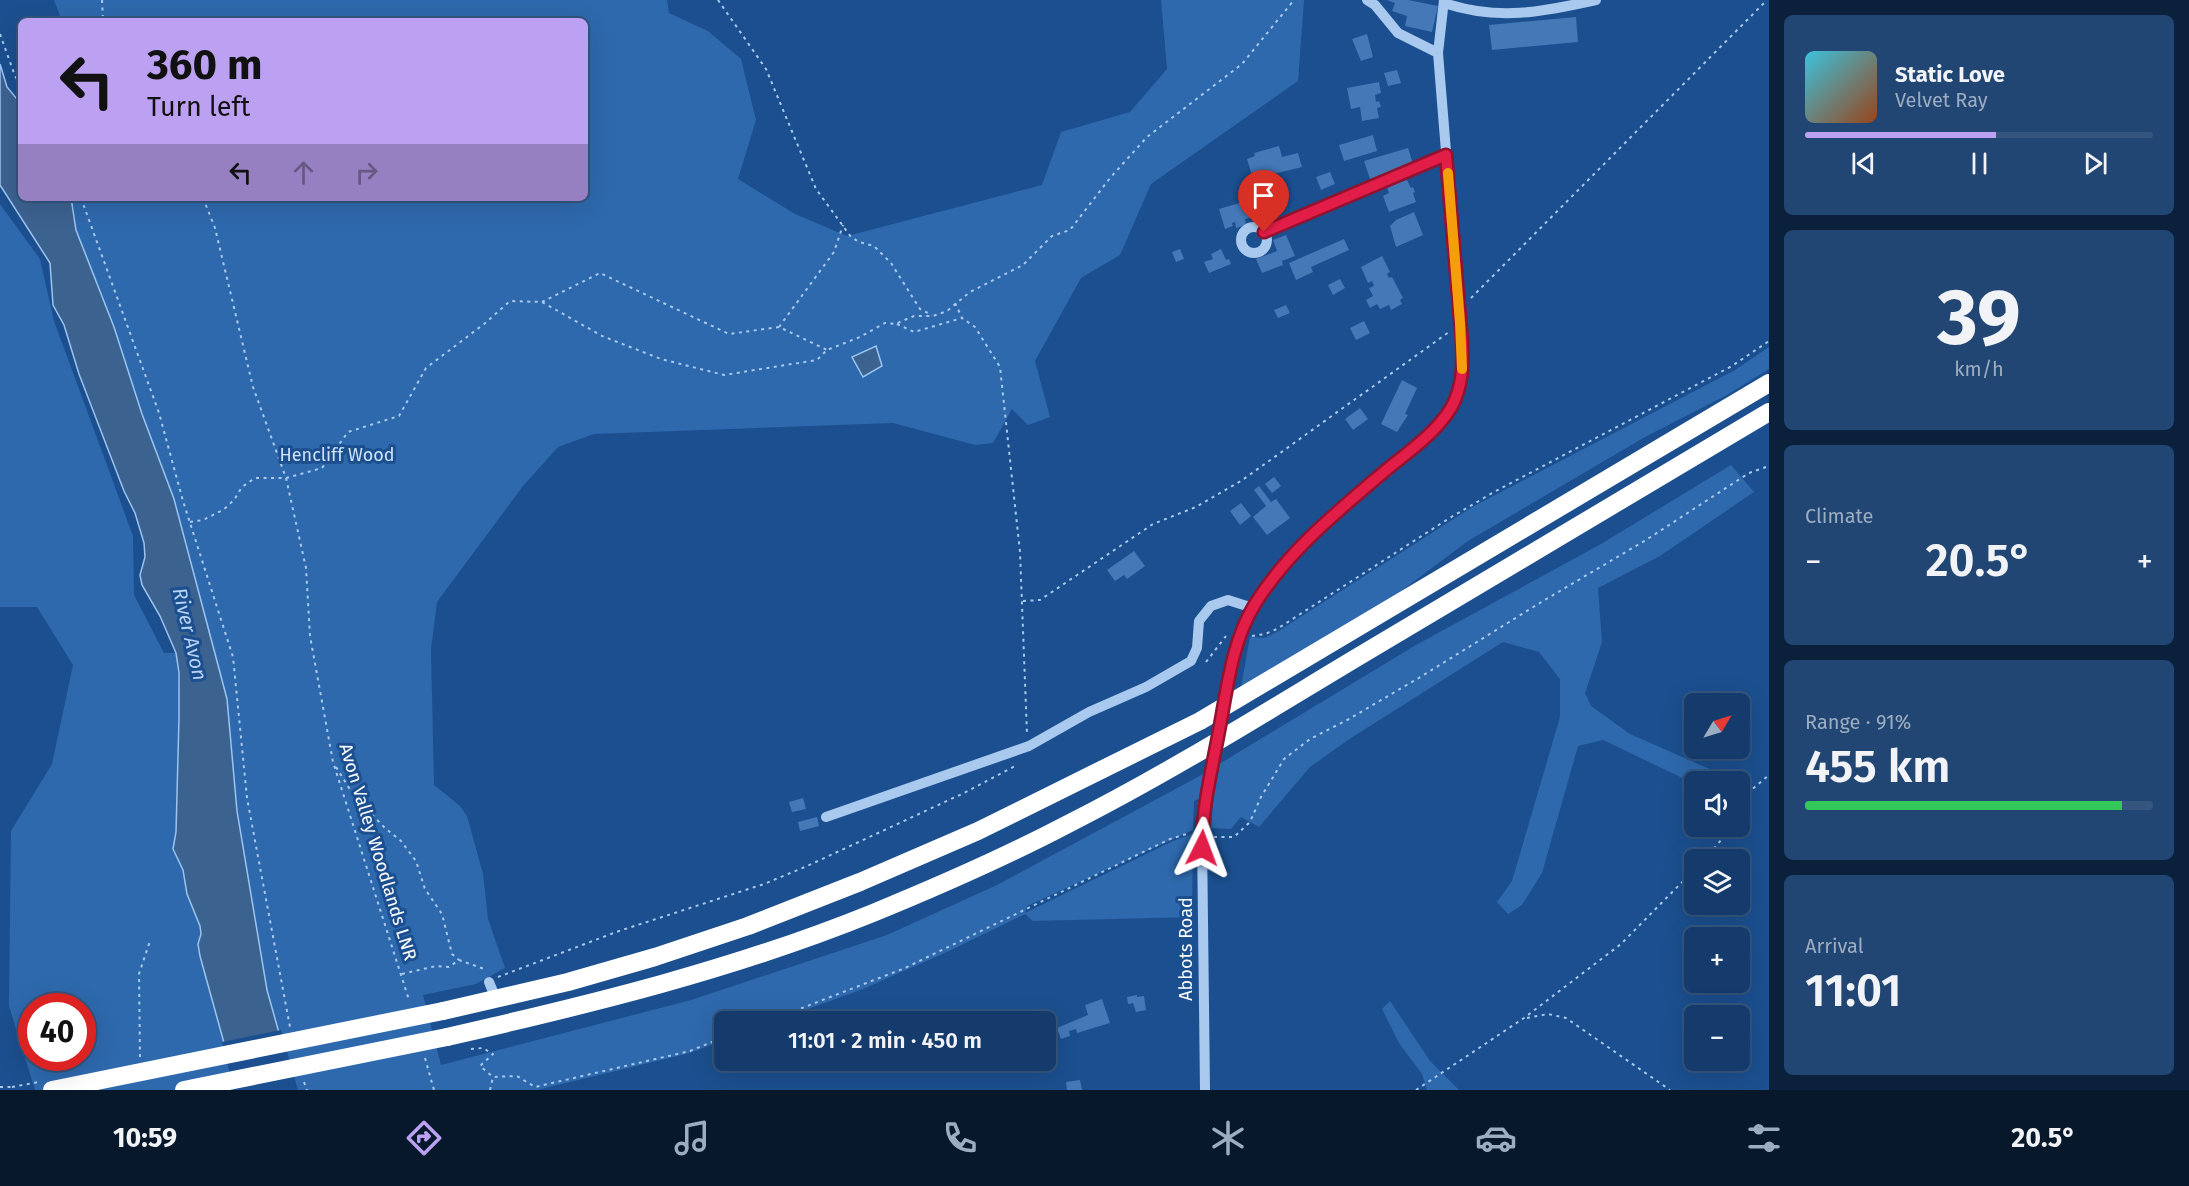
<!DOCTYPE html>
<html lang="en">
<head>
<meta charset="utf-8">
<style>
  :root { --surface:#143b6b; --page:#214673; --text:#f1f3f6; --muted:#9dadc1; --line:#33557e; --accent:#bca0f2 }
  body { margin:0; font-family:"Fira Sans",sans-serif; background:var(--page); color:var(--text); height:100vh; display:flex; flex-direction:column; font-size:22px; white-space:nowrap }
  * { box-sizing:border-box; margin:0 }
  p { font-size:20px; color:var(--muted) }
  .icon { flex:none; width:33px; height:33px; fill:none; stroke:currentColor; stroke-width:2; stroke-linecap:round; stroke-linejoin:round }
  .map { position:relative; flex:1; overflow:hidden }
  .drawer { display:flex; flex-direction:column; gap:15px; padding:15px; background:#0b203b; width:420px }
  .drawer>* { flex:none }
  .top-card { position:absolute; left:18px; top:18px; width:570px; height:183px; border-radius:9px; box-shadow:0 6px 24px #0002,0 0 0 2px var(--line); background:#bca0f2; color:#111; overflow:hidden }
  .needle { width:39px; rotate:52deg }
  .tools { position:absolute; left:1684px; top:693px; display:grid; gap:12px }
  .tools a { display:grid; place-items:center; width:66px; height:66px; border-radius:9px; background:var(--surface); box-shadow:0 6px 24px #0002,0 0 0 2px var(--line); font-size:30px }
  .speed { position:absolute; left:18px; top:993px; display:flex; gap:12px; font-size:30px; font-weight:700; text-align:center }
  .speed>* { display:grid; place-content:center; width:78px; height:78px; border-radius:50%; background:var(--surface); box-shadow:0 6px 24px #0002,0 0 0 2px var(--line); line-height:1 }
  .speed .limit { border:9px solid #d22; background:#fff; color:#111 }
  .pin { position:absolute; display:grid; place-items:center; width:51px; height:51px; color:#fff; margin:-62px -26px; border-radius:50% 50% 50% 0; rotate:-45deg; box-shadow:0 0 6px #0007 }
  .pin .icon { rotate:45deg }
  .me { position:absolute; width:66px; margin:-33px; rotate:3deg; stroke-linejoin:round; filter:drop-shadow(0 0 4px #0008) }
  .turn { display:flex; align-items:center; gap:21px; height:126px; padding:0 30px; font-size:27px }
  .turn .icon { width:78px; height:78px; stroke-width:2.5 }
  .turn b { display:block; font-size:42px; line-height:51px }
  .lanes { display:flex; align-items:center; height:57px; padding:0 30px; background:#0003; justify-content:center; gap:30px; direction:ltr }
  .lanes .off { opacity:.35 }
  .big { font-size:45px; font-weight:600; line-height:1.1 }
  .drawer .card { flex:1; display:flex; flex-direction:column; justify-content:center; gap:9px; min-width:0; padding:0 21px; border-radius:9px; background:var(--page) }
  .drawer .dial { align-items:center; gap:0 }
  .dial b { font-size:78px; line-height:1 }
  .song { display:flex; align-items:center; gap:18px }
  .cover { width:72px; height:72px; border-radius:9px; background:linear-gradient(135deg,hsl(190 70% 55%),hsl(20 70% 35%)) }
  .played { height:6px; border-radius:3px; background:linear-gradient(90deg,var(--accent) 55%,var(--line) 55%) }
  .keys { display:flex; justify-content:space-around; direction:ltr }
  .heat { display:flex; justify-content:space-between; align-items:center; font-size:33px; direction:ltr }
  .charge { height:9px; border-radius:4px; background:linear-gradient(90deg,#34c759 91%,var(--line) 0) }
  .trip { position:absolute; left:714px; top:1011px; width:342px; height:60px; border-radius:9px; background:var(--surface); box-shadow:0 6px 24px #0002,0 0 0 2px var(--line); font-weight:600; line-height:60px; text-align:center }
  .menu { display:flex; height:96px; justify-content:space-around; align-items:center; background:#08182b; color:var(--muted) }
  .menu .icon { width:42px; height:42px }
  .menu .current { color:var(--accent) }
  .menu b { font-size:27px; color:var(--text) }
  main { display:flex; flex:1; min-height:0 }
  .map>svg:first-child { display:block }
  .green { fill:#2e69ad; fill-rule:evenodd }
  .water { fill:#3c6290; stroke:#9cc4f0; stroke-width:1.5 }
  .pier { fill:#1b4f8f }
  .building { fill:#4478b7 }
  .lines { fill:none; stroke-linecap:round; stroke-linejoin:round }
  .path { stroke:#a9c9ee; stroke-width:2; stroke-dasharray:3 4.5; stroke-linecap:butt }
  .minor { stroke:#a9c9ee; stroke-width:10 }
  .highway { stroke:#fff; stroke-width:18 }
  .path-bridge { stroke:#a9c9ee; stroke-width:2; stroke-dasharray:3 4.5; stroke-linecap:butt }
  .minor-bridge { stroke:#a9c9ee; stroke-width:10 }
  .highway-bridge { stroke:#fff; stroke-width:18 }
  .route-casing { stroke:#92132f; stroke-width:15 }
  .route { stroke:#e11d48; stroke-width:10 }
  .slow { stroke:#f59e0b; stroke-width:10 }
  .labels { text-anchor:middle; stroke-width:6; stroke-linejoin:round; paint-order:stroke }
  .park-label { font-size:18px; fill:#cfe3fa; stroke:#1b4f8f }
  .street-label { font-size:18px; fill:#fff; stroke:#1b4f8f }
  .water-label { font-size:20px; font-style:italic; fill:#b5d3f5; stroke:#1b4f8f }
</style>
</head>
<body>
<main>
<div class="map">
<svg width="1769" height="1090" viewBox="0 0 1769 1090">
  <rect width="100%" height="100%" fill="#1b4f8f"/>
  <path class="green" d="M 54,0 L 667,0 L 669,13 L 708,31 L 741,59 L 756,120 L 738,179 L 795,214 L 847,236 L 1042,185 L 1061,132 L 1130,112 L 1167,69 L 1161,0 L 1304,0 L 1298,81 L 1151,184 L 1120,255 L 1081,278 L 1035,361 L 1050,417 L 1028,425 L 1012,409 L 993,443 L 975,445 L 893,423 L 594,434 L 558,447 L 523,486 L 437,602 L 431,649 L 434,785 L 460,806 L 467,816 L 483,874 L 488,919 L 505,968 L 476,984 L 423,995 L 441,1065 L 691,1000 L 887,935 L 997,885 L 1196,778 L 1416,645 L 1601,544 L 1731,465 L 1754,492 L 1660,556 L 1598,588 L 1602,642 L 1585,693 L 1591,706 L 1630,734 L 1737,781 L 1695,782 L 1695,784 L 1603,740 L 1578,746 L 1542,873 L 1522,905 L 1508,914 L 1497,902 L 1512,881 L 1560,717 L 1560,679 L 1539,652 L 1503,642 L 1351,738 L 1310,767 L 1259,827 L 1241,817 L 1231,829 L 1211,828 L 1214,792 L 1194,801 L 1193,830 L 1027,906 L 1025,913 L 1173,841 L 1193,834 L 1192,917 L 1033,921 L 1025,914 L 949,951 L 863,989 L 775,1021 L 724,1022 L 724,1040 L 690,1053 L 537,1090 L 295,1090 L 267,990 L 237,811 L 227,699 L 174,499 L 142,414 L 114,327 L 76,230 L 71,198 L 585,198 L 585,21 L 62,21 Z
    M 0,204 L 40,259 L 54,321 L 133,536 L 134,595 L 164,653 L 176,653 C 183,711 178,774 176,832 L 173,849 L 183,870 L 187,894 L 200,926 L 201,934 L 198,944 L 200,956 L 237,1090 L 35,1090 L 9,1006 L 11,831 L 52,764 L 73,665 L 37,607 L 0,607 ZM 32,1006 L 82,1006 L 82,1058 L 32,1058 Z
    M 1769,347 L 1769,369 L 1725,396 L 1645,437 L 1468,541 L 1385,603 L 1241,687 L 1250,637 L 1264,638 L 1277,632 L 1474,506 L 1735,370 Z
    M 1390,1001 L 1430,1061 L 1459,1090 L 1427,1090 L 1422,1074 L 1399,1043 L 1382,1009 Z"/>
  <path class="water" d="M 0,64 L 7,87 L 21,104 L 21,198 L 71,198 L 76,230 L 114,327 L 142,414 L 174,499 L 227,699 L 237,811 L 267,990 L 295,1090 L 237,1090 L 200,956 L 198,944 L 201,934 L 200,926 L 187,894 L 183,870 L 173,849 L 176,832 L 179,718 L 179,673 L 176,653 L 160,616 L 142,585 L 140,575 L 145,557 L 144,543 L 135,513 L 124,491 L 79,374 L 64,325 L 53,305 L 50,263 L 0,185 Z
    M 876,346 L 882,366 L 863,377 L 852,357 Z"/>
  <path class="pier" d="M 281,1030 L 298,1090 L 234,1090 L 222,1042 Z"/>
  <path class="building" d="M 1387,0 L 1408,0 L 1438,6 L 1432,32 L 1405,26 L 1407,16 L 1392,11 L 1395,3 Z
    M 1576,17 L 1578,42 L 1492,50 L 1489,25 Z
    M 1367,34 L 1373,57 L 1361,61 L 1352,39 Z
    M 1397,70 L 1401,83 L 1388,86 L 1384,73 Z
    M 1379,82 L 1381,93 L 1375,95 L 1376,102 L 1379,101 L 1381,107 L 1377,108 L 1379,118 L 1362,121 L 1360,107 L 1351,109 L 1347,88 Z
    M 1373,135 L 1377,151 L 1344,161 L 1339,145 Z
    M 1279,146 L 1282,157 L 1298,153 L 1302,167 L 1253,179 L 1247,159 L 1255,156 L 1254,153 Z
    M 1408,148 L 1413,164 L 1391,171 L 1392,176 L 1371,182 L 1364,161 Z
    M 1330,172 L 1335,184 L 1321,190 L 1316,177 Z
    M 1407,180 L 1411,188 L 1413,187 L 1415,192 L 1413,193 L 1416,202 L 1389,212 L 1383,196 L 1389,193 L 1387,187 Z
    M 1264,196 L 1271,219 L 1258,223 L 1256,216 L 1245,219 L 1246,225 L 1236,228 L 1235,222 L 1232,223 L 1233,226 L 1225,229 L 1219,209 Z
    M 1414,212 L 1423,235 L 1396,247 L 1390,226 L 1396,220 Z
    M 1286,235 L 1295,256 L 1282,261 L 1283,265 L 1262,273 L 1256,259 L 1277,251 L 1273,240 Z
    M 1344,239 L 1349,250 L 1311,267 L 1313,272 L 1296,280 L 1289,263 Z
    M 1180,249 L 1184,259 L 1176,262 L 1172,252 Z
    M 1221,249 L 1226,260 L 1229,259 L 1231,264 L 1209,273 L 1204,262 L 1213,259 L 1211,254 Z
    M 1382,256 L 1390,272 L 1387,274 L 1389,278 L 1392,277 L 1403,298 L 1400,300 L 1402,304 L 1391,310 L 1389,305 L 1380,309 L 1377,304 L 1370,308 L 1366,300 L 1373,296 L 1369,288 L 1374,286 L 1372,281 L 1368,283 L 1361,267 Z
    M 1340,279 L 1345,288 L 1333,295 L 1328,285 Z
    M 1286,305 L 1290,313 L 1278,318 L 1274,310 Z
    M 1364,321 L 1370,333 L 1356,340 L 1350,328 Z
    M 1402,380 L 1417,388 L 1405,414 L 1408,415 L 1397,432 L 1381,424 Z
    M 1360,408 L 1368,419 L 1353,430 L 1345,419 Z
    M 1274,477 L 1281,486 L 1272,493 L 1265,484 Z
    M 1259,486 L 1271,502 L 1276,499 L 1290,518 L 1267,535 L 1253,517 L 1266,506 L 1254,490 Z
    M 1241,503 L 1251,516 L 1240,525 L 1230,511 Z
    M 1134,551 L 1145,566 L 1127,579 L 1124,575 L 1115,581 L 1107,570 Z
    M 803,798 L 806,809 L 792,812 L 789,802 Z
    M 817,817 L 819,826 L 800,831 L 798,822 Z
    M 1137,995 L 1137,997 L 1144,996 L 1146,1010 L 1136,1012 L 1133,1003 L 1128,1004 L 1127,997 Z
    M 1102,999 L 1110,1023 L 1077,1033 L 1076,1029 L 1069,1031 L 1070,1036 L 1061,1039 L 1057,1028 L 1088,1015 L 1085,1005 Z
    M 1080,1080 L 1082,1090 L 1067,1090 L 1066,1082 Z"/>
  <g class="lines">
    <path class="path" d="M 102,0 L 103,21
      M 718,0 L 766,69 L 816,189 L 851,237 L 859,242 L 874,246 L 891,263 L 920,309 L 932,315
      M 0,34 L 15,76 L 21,85
      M 81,198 L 159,413 L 183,501 L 233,657 L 247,798 L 290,1027
      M 203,198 L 215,228 L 253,387 L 286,478 L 306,568 L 310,636 L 333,762 L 409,1000
      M 1471,298 L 1767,0
      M 542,302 L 600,273 L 729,334 L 779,327 L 827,350
      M 955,303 L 962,318 L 975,327 L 1000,367 L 1020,552 L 1027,734
      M 897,324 L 914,332 L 962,318
      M 779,327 L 834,252 L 843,225
      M 190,522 L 203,520 L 223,510 L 234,500 L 242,487 L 255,478 L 286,478 L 322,468 L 348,432 L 399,416 L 426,368 L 484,324 L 510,301 L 542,302 L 602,336 L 661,359 L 724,375 L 817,360 L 827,350 L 860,337 L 885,323 L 895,324 L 914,316 L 933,316 L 947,311 L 970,292 L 1023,265 L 1052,236 L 1070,230 L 1110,178 L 1147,137 L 1242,64 L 1294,0
      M 1023,601 L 1040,600 L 1153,524 L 1196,507 L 1241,481 L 1449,332
      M 1252,636 L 1265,634 L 1277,629 L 1448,519 L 1494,492 L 1732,366 L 1769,341
      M 1206,662 L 1226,636
      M 336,767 L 354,796 L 385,828 L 401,841 L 416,861 L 425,889 L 442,914 L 452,954 L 459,960
      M 1740,815 L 1749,792 L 1769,775
      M 1214,837 L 1234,837 L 1250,822 L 1261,797 L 1284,759 L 1310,739 L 1349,719 L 1422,676 L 1543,601 L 1646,540 L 1749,473 L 1769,466
      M 1704,860 L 1733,826
      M 402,974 L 436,966 L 449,967 L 459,960 L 487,970
      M 498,977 L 619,931 L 764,884 L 805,867 L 964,793 L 1017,765
      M 1527,1018 L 1548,1014 L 1566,1018 L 1670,1090
      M 766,1022 L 905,968 L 1170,839 L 1190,833
      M 471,1049 L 483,1048 L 493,1054 L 480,1066 L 493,1077
      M 140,1057 L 139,974 L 150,941
      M 425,1058 L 434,1090
      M 304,1082 L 307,1090
      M 0,1087 L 12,1087
      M 490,1090 L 493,1077 L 517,1076 L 535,1087 L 690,1051 L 724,1037
      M 1416,1090 L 1524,1018 L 1621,944 L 1695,869"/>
    <path class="minor" d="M 1367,0 L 1375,5 L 1398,33 L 1438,53
      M 1444,3 C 1498,21 1542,12 1596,0
      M1241 240a13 13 0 1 1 26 0a13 13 0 1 1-26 0Z
      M 1264,232 L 1446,155
      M 1230,674 L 1240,634 L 1256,602 L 1287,561 L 1325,523 L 1433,431 L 1451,408 L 1460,385 L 1463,360 L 1438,53 L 1444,0
      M 826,817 L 1029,746 L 1089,712 L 1146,687 L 1191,661 L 1197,648 L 1199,621 L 1211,606 L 1228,600 L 1253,608
      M 489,982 L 496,999
      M 1205,1090 L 1202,837 L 1207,795"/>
    <path class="highway" d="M 443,1011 L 568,982 L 655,957 L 748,926 L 860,882 L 978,831 L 1200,721 L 1769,383
      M 447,1037 C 592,1004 735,969 873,913 C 939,886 1005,857 1068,824 C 1167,774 1261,715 1356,658 C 1494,576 1631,494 1769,412"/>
    <path class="path-bridge" d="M 12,1087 L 39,1082"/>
    <path class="minor-bridge" d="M 1207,795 L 1230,674"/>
    <path class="highway-bridge" d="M 52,1090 L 443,1011
      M 184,1090 L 447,1037"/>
  </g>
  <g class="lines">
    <g class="route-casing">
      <path id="route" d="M 1202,848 C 1202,808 1212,769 1219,731 C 1227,689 1232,641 1255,604 C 1288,551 1338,511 1385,471 C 1408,452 1435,434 1451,408 C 1463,387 1463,365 1462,342 L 1446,155 L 1264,232"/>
    </g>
    <use href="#route" class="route"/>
    <path class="slow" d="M 1448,173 L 1460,323 L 1462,369"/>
  </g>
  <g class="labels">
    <g class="park-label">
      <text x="337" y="461">Hencliff Wood</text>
    </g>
    <g class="street-label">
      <text transform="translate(378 852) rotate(73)" y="6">Avon Valley Woodlands LNR</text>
      <text transform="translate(1186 949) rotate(-90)" y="6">Abbots Road</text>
    </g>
    <g class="water-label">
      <text transform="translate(190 634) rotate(77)" y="7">River Avon</text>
    </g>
  </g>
</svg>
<div class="tools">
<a><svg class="needle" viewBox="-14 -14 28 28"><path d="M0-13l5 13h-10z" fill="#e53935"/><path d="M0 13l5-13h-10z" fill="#9dadc1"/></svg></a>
<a><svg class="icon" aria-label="sound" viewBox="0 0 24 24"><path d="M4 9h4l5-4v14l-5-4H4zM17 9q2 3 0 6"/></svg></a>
<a><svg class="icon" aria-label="layers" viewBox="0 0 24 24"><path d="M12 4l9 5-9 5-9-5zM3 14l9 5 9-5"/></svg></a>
<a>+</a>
<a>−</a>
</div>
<div class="speed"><div class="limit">40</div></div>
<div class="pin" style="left:1264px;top:232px;background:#d93025"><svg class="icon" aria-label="arrive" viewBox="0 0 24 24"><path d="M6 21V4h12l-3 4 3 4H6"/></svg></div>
<svg class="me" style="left:1202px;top:848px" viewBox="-20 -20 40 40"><path d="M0-17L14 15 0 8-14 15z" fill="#e11d48" stroke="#fff" stroke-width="4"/></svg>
<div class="trip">11:01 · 2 min · 450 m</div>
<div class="top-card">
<div class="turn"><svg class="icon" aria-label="left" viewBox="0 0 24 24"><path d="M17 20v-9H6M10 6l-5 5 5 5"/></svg><div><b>360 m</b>Turn left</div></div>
<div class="lanes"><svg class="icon" aria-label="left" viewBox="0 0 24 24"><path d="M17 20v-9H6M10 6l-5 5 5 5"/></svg><svg class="icon off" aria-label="ahead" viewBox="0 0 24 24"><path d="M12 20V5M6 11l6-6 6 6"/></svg><svg class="icon off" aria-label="right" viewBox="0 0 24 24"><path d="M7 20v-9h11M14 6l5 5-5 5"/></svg></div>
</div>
</div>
<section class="drawer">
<div class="card">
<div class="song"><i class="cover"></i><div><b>Static Love</b><p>Velvet Ray</p></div></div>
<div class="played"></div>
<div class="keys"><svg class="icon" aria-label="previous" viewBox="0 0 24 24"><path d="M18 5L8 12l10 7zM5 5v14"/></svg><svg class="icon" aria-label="pause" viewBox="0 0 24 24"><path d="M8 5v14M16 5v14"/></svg><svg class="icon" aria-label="next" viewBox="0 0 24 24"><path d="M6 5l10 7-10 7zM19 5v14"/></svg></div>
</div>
<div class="card dial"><b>39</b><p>km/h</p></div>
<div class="card"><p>Climate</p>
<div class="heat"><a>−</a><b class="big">20.5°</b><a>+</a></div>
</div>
<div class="card"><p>Range · 91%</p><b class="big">455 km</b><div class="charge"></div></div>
<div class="card"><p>Arrival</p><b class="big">11:01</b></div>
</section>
</main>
<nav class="menu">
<b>10:59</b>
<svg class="icon current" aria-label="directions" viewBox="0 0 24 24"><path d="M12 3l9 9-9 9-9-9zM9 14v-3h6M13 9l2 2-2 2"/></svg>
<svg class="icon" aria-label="music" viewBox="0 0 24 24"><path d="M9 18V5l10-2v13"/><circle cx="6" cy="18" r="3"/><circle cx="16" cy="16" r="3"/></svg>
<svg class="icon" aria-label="phone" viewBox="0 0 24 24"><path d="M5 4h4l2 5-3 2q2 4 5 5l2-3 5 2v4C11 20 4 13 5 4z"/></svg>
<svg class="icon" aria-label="climate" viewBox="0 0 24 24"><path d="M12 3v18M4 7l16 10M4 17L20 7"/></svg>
<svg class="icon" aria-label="car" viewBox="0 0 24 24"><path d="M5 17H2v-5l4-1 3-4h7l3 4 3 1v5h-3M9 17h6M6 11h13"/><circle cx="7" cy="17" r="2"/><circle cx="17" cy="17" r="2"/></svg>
<svg class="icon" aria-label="filters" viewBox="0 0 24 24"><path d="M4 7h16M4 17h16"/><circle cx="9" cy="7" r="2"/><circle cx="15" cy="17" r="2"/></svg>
<b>20.5°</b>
</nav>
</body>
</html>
